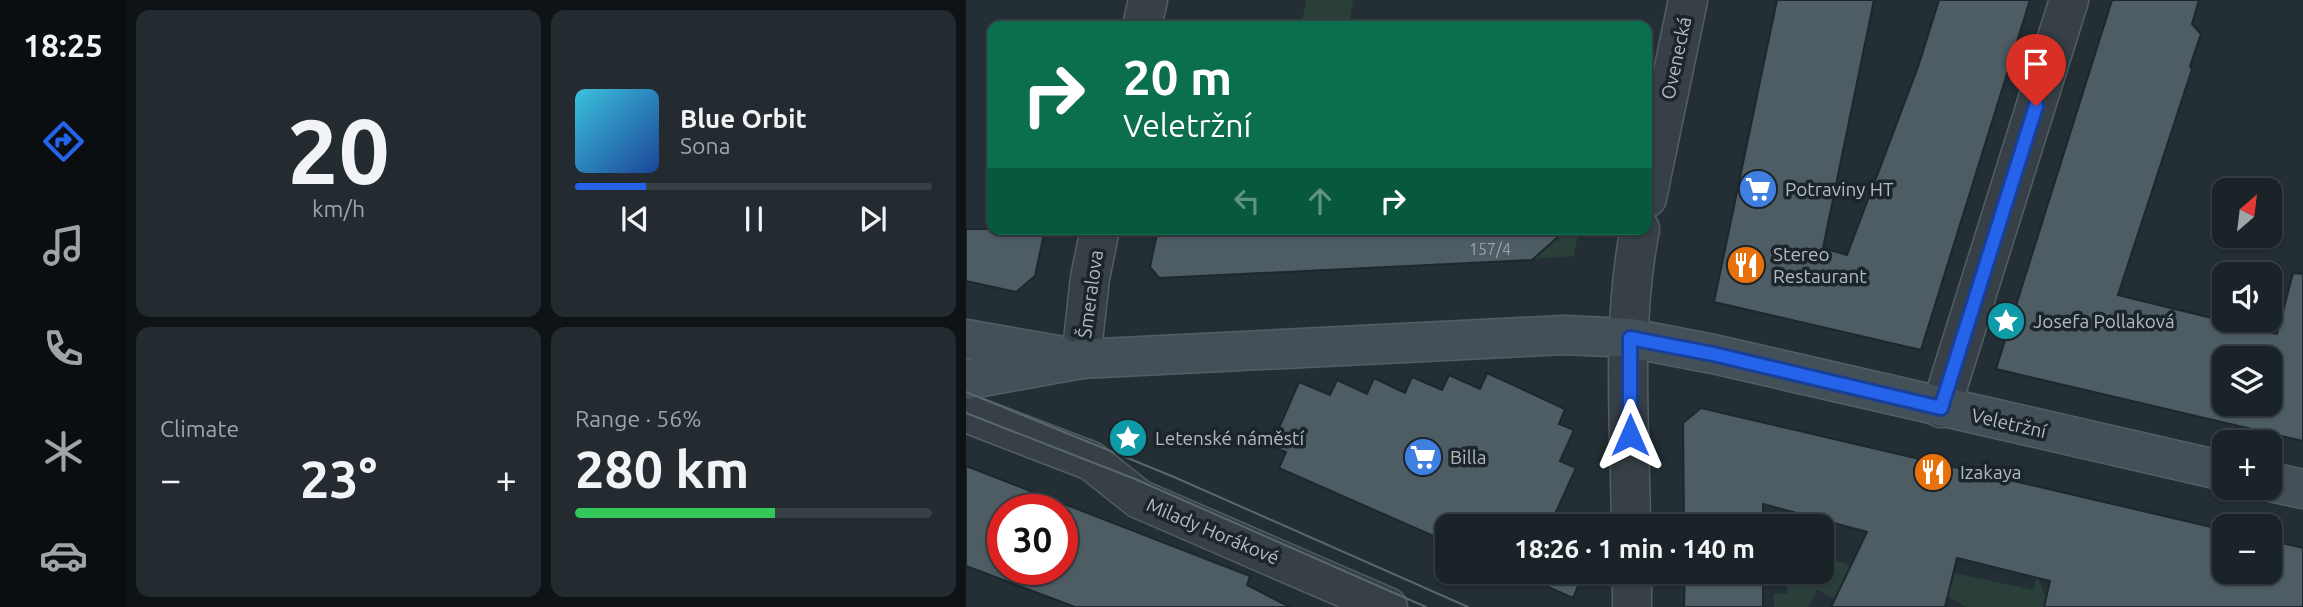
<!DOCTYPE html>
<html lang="en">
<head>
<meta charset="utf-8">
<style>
  :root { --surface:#1a2328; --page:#232b30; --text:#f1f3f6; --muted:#9fa4a8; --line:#384045; --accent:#2563eb }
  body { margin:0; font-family:Ubuntu,sans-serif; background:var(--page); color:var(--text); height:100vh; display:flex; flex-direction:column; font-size:26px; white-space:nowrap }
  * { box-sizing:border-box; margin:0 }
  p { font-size:23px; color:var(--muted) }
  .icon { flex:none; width:38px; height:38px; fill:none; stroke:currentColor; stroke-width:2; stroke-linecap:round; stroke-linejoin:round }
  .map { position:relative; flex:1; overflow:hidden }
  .side { display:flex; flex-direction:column; gap:10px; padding:10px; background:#0e1316; width:840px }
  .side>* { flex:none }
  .top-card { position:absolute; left:21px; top:21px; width:665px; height:214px; border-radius:14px; box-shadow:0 2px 5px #0004,0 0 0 2px var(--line); background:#0b6e4f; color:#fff; overflow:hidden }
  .needle { width:46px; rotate:28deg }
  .tools { position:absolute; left:1246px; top:178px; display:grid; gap:14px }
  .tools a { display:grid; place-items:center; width:70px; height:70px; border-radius:14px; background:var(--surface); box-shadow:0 2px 5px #0004,0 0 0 2px var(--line); font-size:35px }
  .speed { position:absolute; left:21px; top:494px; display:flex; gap:14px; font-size:35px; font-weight:700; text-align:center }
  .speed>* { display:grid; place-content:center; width:91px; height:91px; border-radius:50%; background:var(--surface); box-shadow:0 2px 5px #0004,0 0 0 2px var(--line); line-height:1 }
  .speed .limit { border:10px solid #d22; background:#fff; color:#111 }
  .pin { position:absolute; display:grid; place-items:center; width:60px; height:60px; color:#fff; margin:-72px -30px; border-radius:50% 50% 50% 0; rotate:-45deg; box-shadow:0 0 7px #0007 }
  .pin .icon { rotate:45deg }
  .me { position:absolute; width:77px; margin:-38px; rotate:0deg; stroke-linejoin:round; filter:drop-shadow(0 0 5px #0008) }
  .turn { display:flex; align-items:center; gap:24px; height:147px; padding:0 21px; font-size:32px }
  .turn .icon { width:91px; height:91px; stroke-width:2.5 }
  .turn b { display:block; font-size:49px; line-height:60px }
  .lanes { display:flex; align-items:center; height:66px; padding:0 21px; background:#0003; justify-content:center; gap:35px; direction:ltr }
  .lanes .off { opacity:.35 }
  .big { font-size:52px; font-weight:600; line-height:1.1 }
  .side .tile { flex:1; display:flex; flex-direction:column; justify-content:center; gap:10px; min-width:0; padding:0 24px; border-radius:14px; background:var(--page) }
  .side .dial { align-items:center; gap:0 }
  .dial b { font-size:91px; line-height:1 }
  .song { display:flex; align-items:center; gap:21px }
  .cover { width:84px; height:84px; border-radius:10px; background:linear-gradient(135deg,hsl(190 70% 55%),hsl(220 70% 35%)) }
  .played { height:7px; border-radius:4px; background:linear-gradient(90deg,var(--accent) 20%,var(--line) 20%) }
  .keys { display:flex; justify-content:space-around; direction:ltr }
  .heat { display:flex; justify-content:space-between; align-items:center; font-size:38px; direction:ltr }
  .charge { height:10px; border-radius:5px; background:linear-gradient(90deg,#34c759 56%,var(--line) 0) }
  .side .tiles { flex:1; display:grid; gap:10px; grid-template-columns:repeat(2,1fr) }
  .trip { position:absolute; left:469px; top:514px; width:399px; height:70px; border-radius:14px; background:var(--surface); box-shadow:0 2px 5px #0004,0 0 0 2px var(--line); font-weight:600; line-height:70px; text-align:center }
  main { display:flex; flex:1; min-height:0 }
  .menu { display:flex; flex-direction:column; width:126px; justify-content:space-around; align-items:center; background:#0a0e10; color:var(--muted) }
  .menu .icon { width:49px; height:49px }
  .menu .on { color:var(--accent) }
  .menu b { font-size:32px; color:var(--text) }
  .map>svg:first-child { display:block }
  .green { fill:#2b3f3a }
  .building { fill:#4e5c64; stroke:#1d272d; stroke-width:2; fill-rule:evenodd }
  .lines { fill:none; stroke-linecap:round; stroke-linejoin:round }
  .minor-casing { stroke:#535e64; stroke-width:41 }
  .secondary-casing { stroke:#535e64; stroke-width:41 }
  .minor { stroke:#364046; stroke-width:38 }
  .secondary { stroke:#445058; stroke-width:38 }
  .tram { stroke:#5a676f; stroke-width:2 }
  .route-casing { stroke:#184099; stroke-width:18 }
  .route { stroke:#2563eb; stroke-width:12 }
  .labels { text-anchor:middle; stroke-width:7; stroke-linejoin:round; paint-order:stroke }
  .number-label { font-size:16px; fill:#98a3aa }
  .street-label { font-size:19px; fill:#b0bbc2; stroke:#1b252a }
  .poi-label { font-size:19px; fill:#b0bbc2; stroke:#1b252a; text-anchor:start }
</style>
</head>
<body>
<main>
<nav class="menu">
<b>18:25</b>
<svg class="icon on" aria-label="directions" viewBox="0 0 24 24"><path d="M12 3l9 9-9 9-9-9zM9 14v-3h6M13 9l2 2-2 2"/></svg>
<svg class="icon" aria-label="music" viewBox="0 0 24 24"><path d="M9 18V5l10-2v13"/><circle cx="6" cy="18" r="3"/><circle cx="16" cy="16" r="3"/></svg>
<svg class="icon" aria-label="phone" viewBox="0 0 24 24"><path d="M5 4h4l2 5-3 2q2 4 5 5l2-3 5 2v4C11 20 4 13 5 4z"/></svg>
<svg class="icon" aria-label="climate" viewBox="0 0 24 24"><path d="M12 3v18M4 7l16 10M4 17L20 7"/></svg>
<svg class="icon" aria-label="car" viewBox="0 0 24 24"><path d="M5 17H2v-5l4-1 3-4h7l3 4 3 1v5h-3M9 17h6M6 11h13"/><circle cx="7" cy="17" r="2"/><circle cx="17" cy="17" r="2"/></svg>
</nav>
<section class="side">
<div class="tiles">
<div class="tile dial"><b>20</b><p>km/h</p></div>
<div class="tile">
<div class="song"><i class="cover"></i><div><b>Blue Orbit</b><p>Sona</p></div></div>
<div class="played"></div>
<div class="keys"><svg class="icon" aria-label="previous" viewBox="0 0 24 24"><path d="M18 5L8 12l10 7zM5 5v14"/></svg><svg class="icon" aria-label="pause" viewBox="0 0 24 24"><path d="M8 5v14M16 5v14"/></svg><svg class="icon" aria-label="next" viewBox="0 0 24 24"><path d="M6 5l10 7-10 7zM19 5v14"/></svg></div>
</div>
<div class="tile"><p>Climate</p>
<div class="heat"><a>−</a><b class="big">23°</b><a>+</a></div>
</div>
<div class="tile"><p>Range · 56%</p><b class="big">280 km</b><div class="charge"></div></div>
</div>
</section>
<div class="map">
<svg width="1337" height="607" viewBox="0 0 1337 607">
  <rect width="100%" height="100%" fill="#232f35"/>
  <path class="green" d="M 340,0 L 387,0 L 383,26 L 335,26 Z
    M 580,229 L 613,229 L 608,256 L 567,259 Z
    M 856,556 L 886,566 L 869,599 L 851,590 L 842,607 L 808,607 L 808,594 L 821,594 L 822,572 L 856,572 Z
    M 988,573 L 1067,590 L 1071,576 L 1080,597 L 1078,607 L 1001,607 L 982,597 Z"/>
  <path class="building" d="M 811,0 L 908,0 L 857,248 L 881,255 L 952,67 L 973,0 L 1064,0 L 955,350 L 748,302 Z
    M 1146,0 L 1233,0 L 1226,24 L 1235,34 L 1224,66 L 1226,69 L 1152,295 L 1311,334 L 1327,273 L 1337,274 L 1337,441 L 1030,369 ZM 1258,359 L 1304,359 L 1304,404 L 1258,404 Z
    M 0,229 L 79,229 L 69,276 L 50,292 L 0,281 Z
    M 192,229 L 601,229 L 566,260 L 193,278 L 184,267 Z
    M 521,373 L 599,409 L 593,424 L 608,430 L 594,461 L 610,468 L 589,514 L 618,527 L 481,527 L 481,542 L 313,468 L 320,452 L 305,446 L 333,382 L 364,395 L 371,380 L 401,394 L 408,378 L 439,393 L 446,377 L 476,390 L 483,375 L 514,389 Z
    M 735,408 L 1258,530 L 1258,572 L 1304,572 L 1304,540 L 1337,548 L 1337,607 L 1078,607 L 1084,581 L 991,558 L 979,607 L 865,607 L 901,532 L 797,504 L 797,527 L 718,527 L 717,423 Z
    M 0,466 L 284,576 L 281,585 L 324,607 L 109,607 L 0,566 ZM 37,509 L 96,509 L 96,569 L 37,569 Z
    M 548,572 L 618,572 L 607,598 Z
    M 719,572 L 797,572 L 797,606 L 800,607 L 718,607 Z"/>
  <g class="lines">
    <g class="minor-casing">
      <path id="minor" d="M 176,26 L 182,0
        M 681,198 L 722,0
        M 115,359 L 124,278 L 134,229
        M 975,408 L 1103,0
        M 0,413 L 125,461 L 173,499 L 422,607
        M 665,527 C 664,430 655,324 674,229
        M 666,572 L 666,607"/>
    </g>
    <g class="secondary-casing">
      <path id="secondary" d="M 0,339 L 91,355
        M 0,380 L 115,359 L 598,335 L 664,338 L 747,354 L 1258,471
        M 1304,482 L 1337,489"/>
    </g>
    <use href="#minor" class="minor"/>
    <use href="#secondary" class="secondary"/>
    <path class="tram" d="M 0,392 L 208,477 L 502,607
      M 0,413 L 169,479 L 460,607"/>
  </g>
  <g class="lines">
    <g class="route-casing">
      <path id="route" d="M 664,435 L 664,338 L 747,354 L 975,408 L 1070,106"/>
    </g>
    <use href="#route" class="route"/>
  </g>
  <defs>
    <g id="supermarket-disc" transform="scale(2.0125)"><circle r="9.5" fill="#3f7fe0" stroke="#1b252a"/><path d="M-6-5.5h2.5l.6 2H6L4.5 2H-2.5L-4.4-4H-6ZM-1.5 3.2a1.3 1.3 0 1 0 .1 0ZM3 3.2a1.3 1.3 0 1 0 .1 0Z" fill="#fff"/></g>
    <g id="restaurant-disc" transform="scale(2.0125)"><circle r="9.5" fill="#e8710a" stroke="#1b252a"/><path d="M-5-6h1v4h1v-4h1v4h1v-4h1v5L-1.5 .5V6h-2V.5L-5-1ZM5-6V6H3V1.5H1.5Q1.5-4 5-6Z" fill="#fff"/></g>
    <g id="sight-disc" transform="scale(2.0125)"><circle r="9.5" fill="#0f9aa8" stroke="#1b252a"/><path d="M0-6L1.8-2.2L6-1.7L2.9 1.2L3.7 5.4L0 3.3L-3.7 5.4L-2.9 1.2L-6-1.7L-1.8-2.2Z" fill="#fff"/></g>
  </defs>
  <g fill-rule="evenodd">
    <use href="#supermarket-disc" x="792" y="189"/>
    <use href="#restaurant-disc" x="780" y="265"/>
    <use href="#sight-disc" x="1040" y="321"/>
    <use href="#sight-disc" x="162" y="438"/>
    <use href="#supermarket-disc" x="457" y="457"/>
    <use href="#restaurant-disc" x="967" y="472"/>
  </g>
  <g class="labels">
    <g class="number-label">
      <text x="524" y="255">157/4</text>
    </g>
    <g class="street-label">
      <text transform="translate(710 58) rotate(-78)" y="7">Ovenecká</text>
      <text transform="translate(124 294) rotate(-82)" y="7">Šmeralova</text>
      <text transform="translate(1043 423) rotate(13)" y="7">Veletržní</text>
      <text transform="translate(247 531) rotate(23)" y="7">Milady Horákové</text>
    </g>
    <g class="poi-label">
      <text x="819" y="196">Potraviny HT</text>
      <text x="807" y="261">Stereo<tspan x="807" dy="22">Restaurant</tspan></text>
      <text x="1067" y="328">Josefa Pollaková</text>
      <text x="189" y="445">Letenské náměstí</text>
      <text x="484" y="464">Billa</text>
      <text x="994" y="479">Izakaya</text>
    </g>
  </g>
</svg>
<div class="tools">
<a><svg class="needle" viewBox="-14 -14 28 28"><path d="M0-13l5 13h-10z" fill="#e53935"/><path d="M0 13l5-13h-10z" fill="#9fa4a8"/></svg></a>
<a><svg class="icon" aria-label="sound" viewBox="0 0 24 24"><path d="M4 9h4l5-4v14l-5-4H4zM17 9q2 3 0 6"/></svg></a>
<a><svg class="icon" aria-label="layers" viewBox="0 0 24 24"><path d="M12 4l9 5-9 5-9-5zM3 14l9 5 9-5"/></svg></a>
<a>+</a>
<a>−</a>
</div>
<div class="speed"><div class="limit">30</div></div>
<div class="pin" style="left:1070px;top:106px;background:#d93025"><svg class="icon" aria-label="arrive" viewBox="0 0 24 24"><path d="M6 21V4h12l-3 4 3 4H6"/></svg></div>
<svg class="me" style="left:664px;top:435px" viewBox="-20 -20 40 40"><path d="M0-17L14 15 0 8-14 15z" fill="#2563eb" stroke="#fff" stroke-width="4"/></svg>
<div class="trip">18:26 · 1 min · 140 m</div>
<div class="top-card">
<div class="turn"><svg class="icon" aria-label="right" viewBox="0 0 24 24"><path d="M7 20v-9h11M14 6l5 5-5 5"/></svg><div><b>20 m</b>Veletržní</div></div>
<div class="lanes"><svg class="icon off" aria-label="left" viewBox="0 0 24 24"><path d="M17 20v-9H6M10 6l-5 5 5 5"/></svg><svg class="icon off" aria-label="ahead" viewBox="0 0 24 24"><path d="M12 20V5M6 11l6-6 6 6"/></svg><svg class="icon" aria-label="right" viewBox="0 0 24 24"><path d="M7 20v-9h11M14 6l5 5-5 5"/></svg></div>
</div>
</div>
</main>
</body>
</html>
